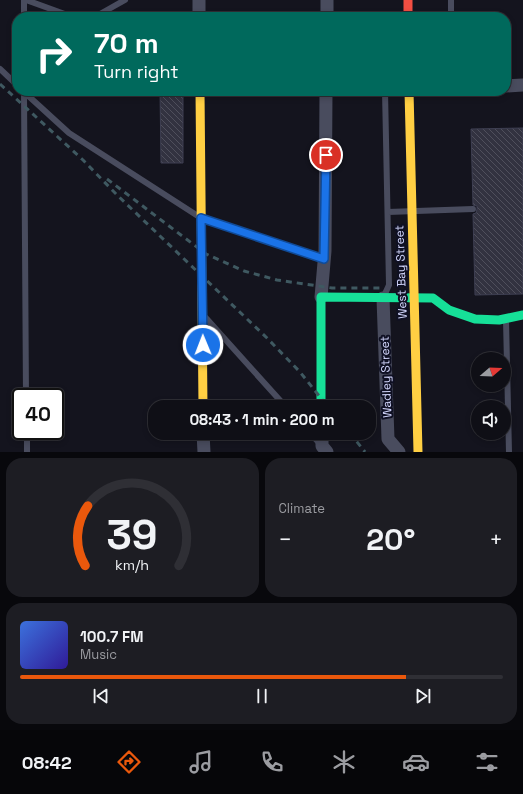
<!DOCTYPE html>
<html lang="en">
<head>
<meta charset="utf-8">
<style>
  :root { --surface:#0f0f16; --page:#1d1d23; --text:#f1f3f6; --muted:#9b9ca1; --line:#2f2f35; --accent:#ea580c }
  body { margin:0; font-family:"Space Grotesk",sans-serif; background:var(--page); color:var(--text); height:100vh; display:flex; flex-direction:column; font-size:15px; white-space:nowrap }
  * { box-sizing:border-box; margin:0 }
  p { font-size:13px; color:var(--muted) }
  .icon { flex:none; width:22px; height:22px; fill:none; stroke:currentColor; stroke-width:2; stroke-linecap:round; stroke-linejoin:round }
  .map { position:relative; height:452px; overflow:hidden }
  .panel { display:flex; flex-direction:column; gap:6px; padding:6px; background:#08080c; flex:1 }
  .panel>* { flex:none }
  .hud { position:absolute; left:12px; top:12px; width:499px; height:84px; border-radius:16px; box-shadow:0 2px 6px #0003,0 0 0 1px var(--line); background:#00695c; color:#fff; overflow:hidden }
  .needle { width:26px; rotate:71deg }
  .controls { position:absolute; left:471px; top:352px; display:grid; gap:8px }
  .controls a { display:grid; place-items:center; width:40px; height:40px; border-radius:50%; background:var(--surface); box-shadow:0 2px 6px #0003,0 0 0 1px var(--line); font-size:20px }
  .speed { position:absolute; left:12px; top:388px; display:flex; gap:8px; font-size:20px; font-weight:700; text-align:center }
  .speed>* { display:grid; place-content:center; width:52px; height:52px; border-radius:50%; background:var(--surface); box-shadow:0 2px 6px #0003,0 0 0 1px var(--line); line-height:1 }
  .speed .limit { border:2px solid #111; border-radius:6px; background:#fff; color:#111 }
  .pin { position:absolute; display:grid; place-items:center; width:34px; height:34px; color:#fff; margin:-17px; border:2px solid #fff; border-radius:50%; box-shadow:0 1px 4px #0007 }
  .me { position:absolute; width:44px; margin:-22px; rotate:359deg; stroke-linejoin:round; filter:drop-shadow(0 0 3px #0008) }
  .turn { display:flex; align-items:center; gap:14px; height:84px; padding:0 16px; font-size:18px }
  .turn .icon { width:52px; height:52px; stroke-width:2.5 }
  .turn b { display:block; font-size:28px; line-height:34px }
  .big { font-size:30px; font-weight:700; line-height:1.1 }
  .panel .widget { flex:1; display:flex; flex-direction:column; justify-content:center; gap:6px; min-width:0; padding:0 14px; border-radius:16px; background:var(--page) }
  .panel .dial { align-items:center; gap:0 }
  .dial svg { height:104px; overflow:visible; fill:none; stroke:var(--line); stroke-width:7; stroke-linecap:round; text-anchor:middle }
  .dial text { fill:var(--text); stroke:none }
  .song { display:flex; align-items:center; gap:12px }
  .cover { width:48px; height:48px; border-radius:6px; background:linear-gradient(135deg,hsl(220 70% 55%),hsl(250 70% 35%)) }
  .played { height:4px; border-radius:2px; background:linear-gradient(90deg,var(--accent) 80%,var(--line) 80%) }
  .keys { display:flex; justify-content:space-around; direction:ltr }
  .heat { display:flex; justify-content:space-between; align-items:center; font-size:22px; direction:ltr }
  .panel .tiles { flex:1; display:grid; gap:6px; grid-template-columns:1fr 1fr }
  .widget:last-child { grid-column:span 2 }
  .trip { position:absolute; left:148px; top:400px; width:228px; height:40px; border-radius:16px; background:var(--surface); box-shadow:0 2px 6px #0003,0 0 0 1px var(--line); font-weight:700; line-height:40px; text-align:center }
  .tab-bar { display:flex; height:64px; justify-content:space-around; align-items:center; background:#060609; color:var(--muted) }
  .tab-bar .icon { width:28px; height:28px }
  .tab-bar .on { color:var(--accent) }
  .tab-bar b { font-size:18px; color:var(--text) }
  .map>svg:first-child { display:block }
  .building { fill:url(#building-back-hatch); stroke:#3e3f52 }
  .lines { fill:none; stroke-linecap:round; stroke-linejoin:round }
  .lane { stroke:#494c5e; stroke-width:6 }
  .street { stroke:#494c5e; stroke-width:13 }
  .fast { stroke:#16e098; stroke-width:9 }
  .slow { stroke:#ffcf43; stroke-width:9 }
  .jam { stroke:#f24e42; stroke-width:9 }
  .rail { stroke:#3f5961; stroke-width:3; stroke-dasharray:6 5; stroke-linecap:butt }
  .slow-bridge { stroke:#ffcf43; stroke-width:9 }
  .route-casing { stroke:#114b97; stroke-width:10 }
  .route { stroke:#1a73e8; stroke-width:7 }
  .labels { text-anchor:middle; stroke-width:4; stroke-linejoin:round; paint-order:stroke }
  .street-label { font-size:12px; fill:#d3d7fd; stroke:#0f1023 }
</style>
</head>
<body>
<div class="map">
<svg width="523" height="452" viewBox="0 0 523 452">
  <defs>
    <pattern id="building-back-hatch" width="6" height="6" patternUnits="userSpaceOnUse"><rect width="6" height="6" fill="#323240"/><path d="M-1 5l2 2M0 0l6 6M5-1l2 2" fill="none" stroke="#4f4f5c"/></pattern>
  </defs>
  <rect width="100%" height="100%" fill="#14141e"/>
  <path class="building" d="M 160,91 L 183,91 L 183,163 L 161,163 Z
    M 523,128 L 523,294 L 475,295 L 473,214 L 476,213 L 477,209 L 477,206 L 473,205 L 471,129 Z"/>
  <g class="lines">
    <path class="lane" d="M 26,0 L 73,17
      M 24,17 L 24,0
      M 89,17 L 100,14 L 125,0
      M 451,17 L 451,0
      M 0,69 L 17,85
      M 23,91 L 69,133 L 201,218 L 325,259
      M 24,91 L 26,397
      M 388,212 L 473,209
      M 384,296 L 389,285 L 385,91
      M 206,318 L 286,407
      M 506,320 L 509,452
      M 27,431 L 27,452
      M 310,433 L 321,445"/>
    <path class="street" d="M 199,0 L 199,17
      M 327,17 L 327,0
      M 506,86 L 523,85
      M 321,297 L 325,251 L 326,91
      M 383,298 L 388,439 L 399,452
      M 203,433 L 204,452
      M 322,433 L 322,446 L 327,452"/>
    <path class="fast" d="M 321,407 L 321,297 L 433,298 L 449,310 L 475,319 L 499,320 L 523,315"/>
    <path class="slow" d="M 200,91 L 203,407"/>
    <path class="jam" d="M 408,0 L 408,17"/>
    <path class="rail" d="M 0,84 L 83,160 L 117,195 L 267,338 L 300,372 L 328,407
      M 107,179 L 206,254 L 244,271 L 277,280 L 332,288 L 381,288
      M 350,433 L 365,452"/>
    <path class="slow-bridge" d="M 409,91 L 418,452"/>
  </g>
  <g class="lines">
    <g class="route-casing">
      <path id="route" d="M 203,345 L 201,218 L 324,259 L 326,155"/>
    </g>
    <use href="#route" class="route"/>
  </g>
  <g class="labels">
    <g class="street-label">
      <text transform="translate(401 272) rotate(-92)" y="4">West Bay Street</text>
      <text transform="translate(386 377) rotate(-92)" y="4">Wadley Street</text>
    </g>
  </g>
</svg>
<div class="controls">
<a><svg class="needle" viewBox="-14 -14 28 28"><path d="M0-13l5 13h-10z" fill="#e53935"/><path d="M0 13l5-13h-10z" fill="#9b9ca1"/></svg></a>
<a><svg class="icon" aria-label="sound" viewBox="0 0 24 24"><path d="M4 9h4l5-4v14l-5-4H4zM17 9q2 3 0 6"/></svg></a>
</div>
<div class="speed"><div class="limit">40</div></div>
<div class="pin" style="left:326px;top:155px;background:#d93025"><svg class="icon" aria-label="arrive" viewBox="0 0 24 24"><path d="M6 21V4h12l-3 4 3 4H6"/></svg></div>
<svg class="me" style="left:203px;top:345px" viewBox="-20 -20 40 40"><circle r="17" fill="#1a73e8" stroke="#fff" stroke-width="3"/><path d="M0-11L8 9 0 5-8 9z" fill="#fff"/></svg>
<div class="trip">08:43 · 1 min · 200 m</div>
<div class="hud">
<div class="turn"><svg class="icon" aria-label="right" viewBox="0 0 24 24"><path d="M7 20v-9h11M14 6l5 5-5 5"/></svg><div><b>70 m</b>Turn right</div></div>
</div>
</div>
<section class="panel">
<div class="tiles">
<div class="widget dial"><svg viewBox="0 0 100 80">
<path d="M14 69A42 42 0 1 1 86 69"/>
<path d="M14 69A42 42 0 0 1 16 23" stroke="#ea580c"/>
<text x="50" y="56" font-size="32" font-weight="700">39</text>
<text x="50" y="72" font-size="11">km/h</text>
</svg></div>
<div class="widget"><p>Climate</p>
<div class="heat"><a>−</a><b class="big">20°</b><a>+</a></div>
</div>
<div class="widget">
<div class="song"><i class="cover"></i><div><b>100.7 FM</b><p>Music</p></div></div>
<div class="played"></div>
<div class="keys"><svg class="icon" aria-label="previous" viewBox="0 0 24 24"><path d="M18 5L8 12l10 7zM5 5v14"/></svg><svg class="icon" aria-label="pause" viewBox="0 0 24 24"><path d="M8 5v14M16 5v14"/></svg><svg class="icon" aria-label="next" viewBox="0 0 24 24"><path d="M6 5l10 7-10 7zM19 5v14"/></svg></div>
</div>
</div>
</section>
<nav class="tab-bar">
<b>08:42</b>
<svg class="icon on" aria-label="directions" viewBox="0 0 24 24"><path d="M12 3l9 9-9 9-9-9zM9 14v-3h6M13 9l2 2-2 2"/></svg>
<svg class="icon" aria-label="music" viewBox="0 0 24 24"><path d="M9 18V5l10-2v13"/><circle cx="6" cy="18" r="3"/><circle cx="16" cy="16" r="3"/></svg>
<svg class="icon" aria-label="phone" viewBox="0 0 24 24"><path d="M5 4h4l2 5-3 2q2 4 5 5l2-3 5 2v4C11 20 4 13 5 4z"/></svg>
<svg class="icon" aria-label="climate" viewBox="0 0 24 24"><path d="M12 3v18M4 7l16 10M4 17L20 7"/></svg>
<svg class="icon" aria-label="car" viewBox="0 0 24 24"><path d="M5 17H2v-5l4-1 3-4h7l3 4 3 1v5h-3M9 17h6M6 11h13"/><circle cx="7" cy="17" r="2"/><circle cx="17" cy="17" r="2"/></svg>
<svg class="icon" aria-label="filters" viewBox="0 0 24 24"><path d="M4 7h16M4 17h16"/><circle cx="9" cy="7" r="2"/><circle cx="15" cy="17" r="2"/></svg>
</nav>
</body>
</html>
